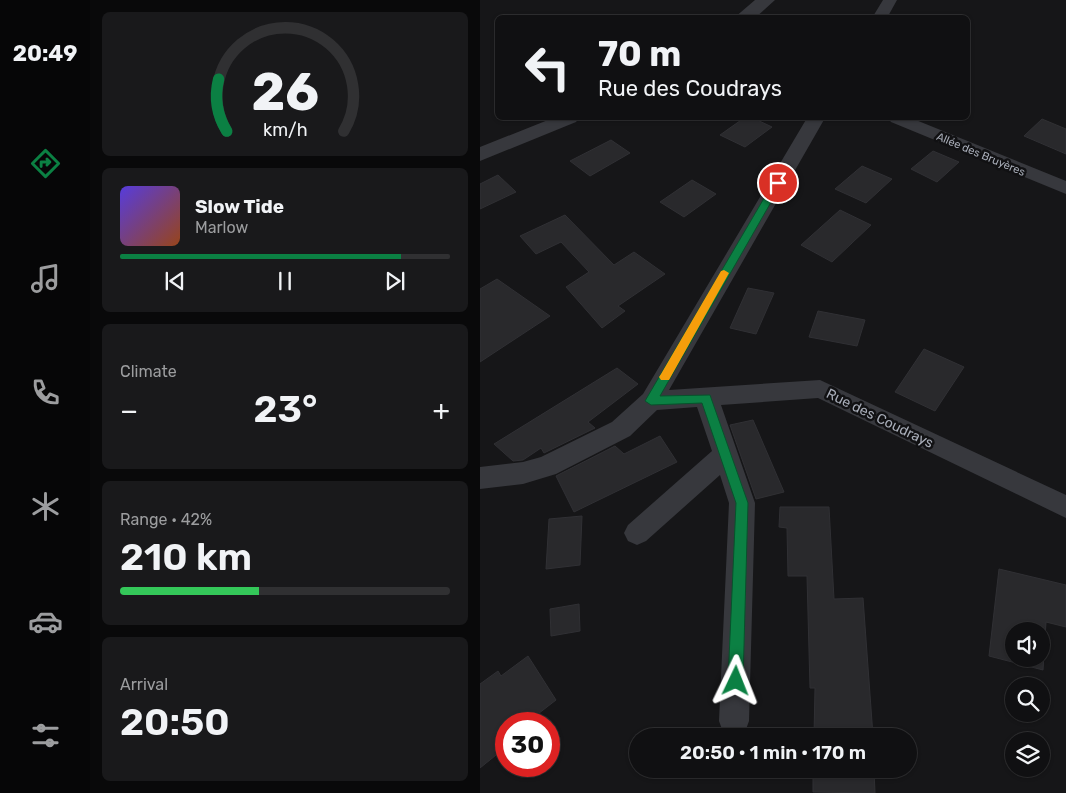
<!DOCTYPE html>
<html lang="en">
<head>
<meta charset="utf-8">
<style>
  :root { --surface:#101012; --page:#19191b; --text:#f1f3f6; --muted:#9c9d9f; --line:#303032; --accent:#0b8043 }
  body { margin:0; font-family:Rubik,sans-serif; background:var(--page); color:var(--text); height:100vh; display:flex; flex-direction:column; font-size:19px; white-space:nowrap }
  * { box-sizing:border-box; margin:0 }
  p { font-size:16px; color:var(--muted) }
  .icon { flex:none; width:28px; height:28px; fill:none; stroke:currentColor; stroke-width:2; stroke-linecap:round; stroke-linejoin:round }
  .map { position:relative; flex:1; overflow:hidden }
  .side { display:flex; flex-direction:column; gap:12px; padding:12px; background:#09090a; width:390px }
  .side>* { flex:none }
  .guide { position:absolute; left:15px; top:15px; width:475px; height:105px; border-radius:8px; box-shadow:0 1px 4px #0004,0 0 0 1px var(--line); background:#101012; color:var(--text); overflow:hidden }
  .controls { position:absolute; left:525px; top:622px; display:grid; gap:10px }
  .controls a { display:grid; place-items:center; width:45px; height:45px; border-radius:50%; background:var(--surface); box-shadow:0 1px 4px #0004,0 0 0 1px var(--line); font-size:25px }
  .speed { position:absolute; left:15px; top:712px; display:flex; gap:10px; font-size:25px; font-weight:700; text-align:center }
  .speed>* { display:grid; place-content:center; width:65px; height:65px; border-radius:50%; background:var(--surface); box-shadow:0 1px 4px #0004,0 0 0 1px var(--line); line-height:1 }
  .speed .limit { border:8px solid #d22; background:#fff; color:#111 }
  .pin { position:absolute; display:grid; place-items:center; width:42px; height:42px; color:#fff; margin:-21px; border:2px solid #fff; border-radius:50%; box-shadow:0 1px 5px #0007 }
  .me { position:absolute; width:55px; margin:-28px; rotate:2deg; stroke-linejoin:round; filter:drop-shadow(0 0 4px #0008) }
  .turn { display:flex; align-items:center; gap:18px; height:105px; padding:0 20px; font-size:22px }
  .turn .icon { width:65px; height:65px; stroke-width:2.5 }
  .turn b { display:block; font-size:35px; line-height:42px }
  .big { font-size:38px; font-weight:600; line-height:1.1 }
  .side .tile { flex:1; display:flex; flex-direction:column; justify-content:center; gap:8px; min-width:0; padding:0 18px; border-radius:8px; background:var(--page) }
  .side .dial { align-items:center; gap:0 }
  .dial svg { height:130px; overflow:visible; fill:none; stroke:var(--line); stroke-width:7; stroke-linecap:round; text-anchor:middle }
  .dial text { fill:var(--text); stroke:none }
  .song { display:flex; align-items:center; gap:15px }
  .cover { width:60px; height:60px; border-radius:8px; background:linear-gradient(135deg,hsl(250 70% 55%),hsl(20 70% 35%)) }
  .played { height:5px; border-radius:2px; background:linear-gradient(90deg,var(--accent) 85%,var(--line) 85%) }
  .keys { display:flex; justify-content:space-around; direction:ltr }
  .heat { display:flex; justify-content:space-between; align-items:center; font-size:28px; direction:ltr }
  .charge { height:8px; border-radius:4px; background:linear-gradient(90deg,#34c759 42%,var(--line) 0) }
  .trip { position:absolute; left:149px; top:728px; width:288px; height:50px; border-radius:25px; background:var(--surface); box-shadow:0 1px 4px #0004,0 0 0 1px var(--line); font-weight:600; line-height:50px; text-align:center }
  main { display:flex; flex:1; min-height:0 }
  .tab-bar { display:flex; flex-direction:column; width:90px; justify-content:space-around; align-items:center; background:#060607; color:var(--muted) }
  .tab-bar .icon { width:35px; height:35px }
  .tab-bar .current { color:var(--accent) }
  .tab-bar b { font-size:22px; color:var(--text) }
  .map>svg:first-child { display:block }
  .building { fill:#29292c; stroke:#303034; fill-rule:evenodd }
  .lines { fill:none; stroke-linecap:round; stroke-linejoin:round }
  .minor { fill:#37383d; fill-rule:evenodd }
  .tertiary { fill:#37383d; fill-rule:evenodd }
  .route { fill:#0b8043; stroke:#07532c }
  .slow { fill:#f59e0b }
  .labels { text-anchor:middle; stroke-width:5; stroke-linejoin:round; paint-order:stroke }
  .far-street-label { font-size:11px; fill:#a8adb8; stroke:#111113 }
  .street-label { font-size:14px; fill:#a8adb8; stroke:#111113 }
</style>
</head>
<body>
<main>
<nav class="tab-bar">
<b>20:49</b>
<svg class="icon current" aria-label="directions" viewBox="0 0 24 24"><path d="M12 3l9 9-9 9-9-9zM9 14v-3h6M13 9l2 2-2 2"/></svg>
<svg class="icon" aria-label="music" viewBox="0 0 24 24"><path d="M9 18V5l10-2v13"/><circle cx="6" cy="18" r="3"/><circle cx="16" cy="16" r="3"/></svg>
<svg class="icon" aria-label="phone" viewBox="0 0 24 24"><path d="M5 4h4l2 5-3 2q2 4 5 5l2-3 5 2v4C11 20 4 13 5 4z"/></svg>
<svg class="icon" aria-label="climate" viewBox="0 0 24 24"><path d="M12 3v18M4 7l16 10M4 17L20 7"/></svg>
<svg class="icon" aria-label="car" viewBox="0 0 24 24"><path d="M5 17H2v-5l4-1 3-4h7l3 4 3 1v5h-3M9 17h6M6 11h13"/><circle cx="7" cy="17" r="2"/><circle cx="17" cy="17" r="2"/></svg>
<svg class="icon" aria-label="filters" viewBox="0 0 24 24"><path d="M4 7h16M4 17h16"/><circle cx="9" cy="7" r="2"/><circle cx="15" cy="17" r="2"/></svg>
</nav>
<section class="side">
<div class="tile dial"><svg viewBox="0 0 100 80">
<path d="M14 69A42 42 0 1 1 86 69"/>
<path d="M14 69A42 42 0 0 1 9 37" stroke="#0b8043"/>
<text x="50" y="56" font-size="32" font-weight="700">26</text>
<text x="50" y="72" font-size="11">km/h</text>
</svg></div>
<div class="tile">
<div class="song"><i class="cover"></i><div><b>Slow Tide</b><p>Marlow</p></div></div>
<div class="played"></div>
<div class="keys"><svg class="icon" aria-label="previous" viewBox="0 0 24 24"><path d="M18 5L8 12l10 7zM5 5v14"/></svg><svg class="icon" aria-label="pause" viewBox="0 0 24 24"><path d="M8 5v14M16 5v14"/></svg><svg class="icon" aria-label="next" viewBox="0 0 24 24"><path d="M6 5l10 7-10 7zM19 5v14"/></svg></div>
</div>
<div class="tile"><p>Climate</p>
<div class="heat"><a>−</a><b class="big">23°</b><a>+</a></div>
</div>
<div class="tile"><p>Range · 42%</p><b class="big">210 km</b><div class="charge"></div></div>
<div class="tile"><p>Arrival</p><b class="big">20:50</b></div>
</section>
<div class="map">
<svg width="586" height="793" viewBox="0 0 586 793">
  <rect width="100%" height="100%" fill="#161618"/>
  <path class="building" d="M 264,118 L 273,118 L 292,127 L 265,147 L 240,135 Z
    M 562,119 L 586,129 L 586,154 L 544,136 Z
    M 131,140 L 150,153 L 110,176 L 90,161 Z
    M 453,151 L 479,162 L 457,182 L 431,169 Z
    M 382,166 L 412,179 L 386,203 L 355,189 Z
    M 18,175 L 36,192 L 0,209 L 0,184 Z
    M 212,180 L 236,194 L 204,217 L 180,202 Z
    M 360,210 L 391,225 L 352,262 L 321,245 Z
    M 85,215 L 134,265 L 154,252 L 185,274 L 138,306 L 145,311 L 122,328 L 86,287 L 109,272 L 81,242 L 56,254 L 40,236 Z
    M 17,279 L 70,316 L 0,362 L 0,289 Z
    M 268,288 L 294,293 L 276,334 L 250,328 Z
    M 338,311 L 385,320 L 377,346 L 329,337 Z
    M 444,349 L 484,367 L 455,411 L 415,392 Z
    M 137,368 L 158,384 L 108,422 L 115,428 L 64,453 L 61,448 L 43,460 L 33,461 L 14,444 Z
    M 273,420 L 304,492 L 276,499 L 250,425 Z
    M 180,436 L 197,462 L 94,512 L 76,476 L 135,446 L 144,454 Z
    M 300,507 L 349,507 L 354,599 L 383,598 L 393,736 L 334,736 L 335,688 L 330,688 L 327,576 L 308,576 L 307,528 L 299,527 Z
    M 102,516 L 100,565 L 66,569 L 69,519 Z
    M 519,569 L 586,585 L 586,627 L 566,622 L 563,670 L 509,656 ZM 534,631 L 561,631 L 561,659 L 534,659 Z
    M 99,604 L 100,631 L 71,636 L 70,609 Z
    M 48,656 L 76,700 L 45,724 L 26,724 L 26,747 L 0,768 L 0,684 L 18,671 L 21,676 Z
    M 333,769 L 394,769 L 395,793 L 333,792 Z"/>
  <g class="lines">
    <path class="minor" d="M 403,0 L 417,0 L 407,18 L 392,18 Z
      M 327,118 L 345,118 L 189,390 L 340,380 L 586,495 L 586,518 L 338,398 L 241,405 L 275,503 L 269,721 L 265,732 L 253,736 L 243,732 L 239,721 L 249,503 L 240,475 L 166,541 L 157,545 L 148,541 L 144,533 L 148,525 L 232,451 L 217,407 L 177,410 L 150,436 L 76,474 L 43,484 L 0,489 L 0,467 L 43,462 L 61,457 L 132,422 L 163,394 Z
      M 408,118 L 431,118 L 586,181 L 586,194 L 411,122 Z"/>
    <path class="tertiary" d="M 275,0 L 295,0 L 275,18 L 254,18 Z
      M 73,118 L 99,118 L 96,122 L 0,161 L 0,147 Z"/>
  </g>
  <path class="route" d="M 298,180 L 302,183 L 180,396 L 230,395 L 268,503 L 263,681 L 261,686 L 256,688 L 251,686 L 248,681 L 256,503 L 222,403 L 171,405 L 165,401 L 293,183 Z"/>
  <path class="slow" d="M 244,270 L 249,273 L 189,380 L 181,380 L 179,377 L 181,374 L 241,271 Z"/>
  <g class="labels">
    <g class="far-street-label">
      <text transform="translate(501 154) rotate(23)" y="4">Allée des Bruyères</text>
    </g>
    <g class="street-label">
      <text transform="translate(400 418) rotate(26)" y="5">Rue des Coudrays</text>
    </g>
  </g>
</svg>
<div class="controls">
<a><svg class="icon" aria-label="sound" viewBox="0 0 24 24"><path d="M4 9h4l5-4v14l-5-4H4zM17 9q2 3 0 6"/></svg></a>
<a><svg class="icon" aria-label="search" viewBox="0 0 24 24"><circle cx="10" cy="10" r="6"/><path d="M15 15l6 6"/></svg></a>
<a><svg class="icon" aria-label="layers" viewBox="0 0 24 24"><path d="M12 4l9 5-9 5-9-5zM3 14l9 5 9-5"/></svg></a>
</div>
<div class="speed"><div class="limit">30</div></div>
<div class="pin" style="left:298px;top:183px;background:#d93025"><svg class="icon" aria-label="arrive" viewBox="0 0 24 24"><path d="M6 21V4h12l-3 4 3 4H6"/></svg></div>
<svg class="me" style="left:256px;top:681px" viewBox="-20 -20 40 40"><path d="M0-17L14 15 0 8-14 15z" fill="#0b8043" stroke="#fff" stroke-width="4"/></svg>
<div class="trip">20:50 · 1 min · 170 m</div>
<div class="guide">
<div class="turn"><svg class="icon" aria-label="left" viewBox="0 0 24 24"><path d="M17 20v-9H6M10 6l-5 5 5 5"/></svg><div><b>70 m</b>Rue des Coudrays</div></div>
</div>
</div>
</main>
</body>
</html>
